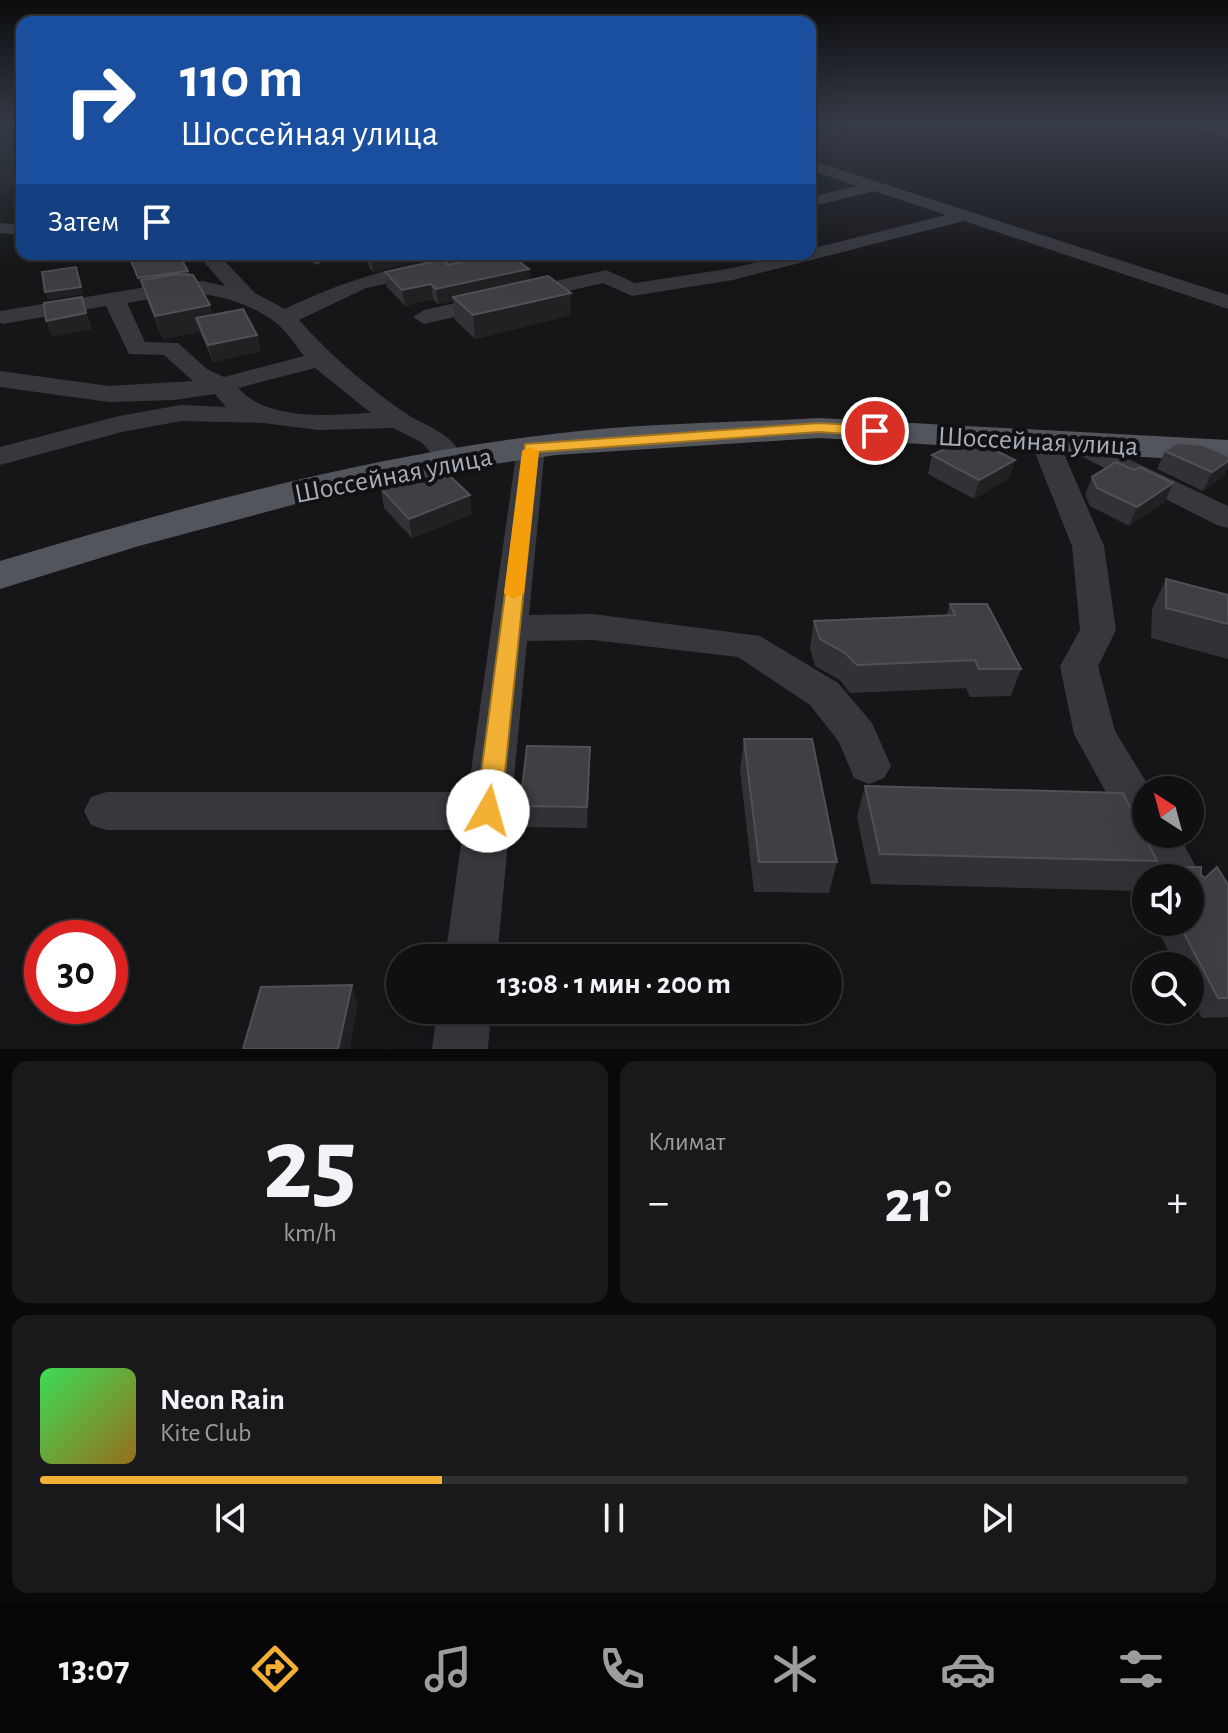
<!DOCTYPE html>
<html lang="ru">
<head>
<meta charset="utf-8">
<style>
  :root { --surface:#101012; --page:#19191b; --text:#f1f3f6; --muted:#9c9d9f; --line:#303032; --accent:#f2b134 }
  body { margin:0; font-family:"Alegreya Sans",sans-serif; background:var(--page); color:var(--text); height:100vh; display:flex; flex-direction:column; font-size:30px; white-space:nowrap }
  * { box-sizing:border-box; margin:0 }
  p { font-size:26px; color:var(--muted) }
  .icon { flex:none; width:44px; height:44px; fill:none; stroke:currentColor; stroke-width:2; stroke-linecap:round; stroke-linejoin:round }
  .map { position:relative; height:1049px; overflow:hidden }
  .drawer { display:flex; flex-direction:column; gap:12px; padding:12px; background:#09090a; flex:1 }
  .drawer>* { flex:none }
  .banner { position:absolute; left:16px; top:16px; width:800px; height:244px; border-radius:16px; box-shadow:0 8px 32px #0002,0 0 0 2px var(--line); background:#1a4fa0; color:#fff; overflow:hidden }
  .needle { width:52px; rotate:324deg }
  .buttons { position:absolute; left:1132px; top:776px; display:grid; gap:16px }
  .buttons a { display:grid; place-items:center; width:72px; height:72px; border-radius:50%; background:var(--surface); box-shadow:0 8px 32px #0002,0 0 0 2px var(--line); font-size:40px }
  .speed { position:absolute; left:24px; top:920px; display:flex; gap:16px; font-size:40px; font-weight:700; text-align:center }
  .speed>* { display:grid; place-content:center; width:104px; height:104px; border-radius:50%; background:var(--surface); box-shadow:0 8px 32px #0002,0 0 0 2px var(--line); line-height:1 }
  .speed .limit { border:12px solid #d22; background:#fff; color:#111 }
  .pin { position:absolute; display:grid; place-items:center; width:68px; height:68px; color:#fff; margin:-34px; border:4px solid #fff; border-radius:50%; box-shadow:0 2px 8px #0007 }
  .me { position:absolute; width:88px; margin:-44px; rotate:7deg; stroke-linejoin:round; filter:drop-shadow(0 0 6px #0008) }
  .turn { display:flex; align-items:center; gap:28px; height:168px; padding:0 32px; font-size:36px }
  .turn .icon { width:104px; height:104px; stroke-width:2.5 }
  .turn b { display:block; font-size:56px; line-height:68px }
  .then { display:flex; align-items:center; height:76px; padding:0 32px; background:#0003; gap:16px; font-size:30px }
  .big { font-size:60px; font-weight:700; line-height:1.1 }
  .drawer .widget { flex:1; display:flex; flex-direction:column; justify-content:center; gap:12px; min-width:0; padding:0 28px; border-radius:16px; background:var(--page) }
  .drawer .dial { align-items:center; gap:0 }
  .dial b { font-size:104px; line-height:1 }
  .song { display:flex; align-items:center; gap:24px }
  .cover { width:96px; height:96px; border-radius:12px; background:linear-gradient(135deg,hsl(130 70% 55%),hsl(40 70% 35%)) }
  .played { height:8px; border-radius:4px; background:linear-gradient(90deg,var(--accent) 35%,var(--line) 35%) }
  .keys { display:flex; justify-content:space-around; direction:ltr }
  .heat { display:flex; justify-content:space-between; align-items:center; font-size:44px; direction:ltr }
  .drawer .tiles { flex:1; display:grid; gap:12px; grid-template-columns:1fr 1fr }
  .widget:last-child { grid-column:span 2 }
  .trip { position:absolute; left:386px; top:944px; width:456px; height:80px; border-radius:40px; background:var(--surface); box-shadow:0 8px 32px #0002,0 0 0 2px var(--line); font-weight:700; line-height:80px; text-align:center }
  .menu { display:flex; height:128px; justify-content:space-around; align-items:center; background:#060607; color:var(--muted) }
  .menu .icon { width:56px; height:56px }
  .menu .selected { color:var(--accent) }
  .menu b { font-size:36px; color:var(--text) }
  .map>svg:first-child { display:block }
  .green { fill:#1c231d }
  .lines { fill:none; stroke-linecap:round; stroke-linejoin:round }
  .minor { fill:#37383d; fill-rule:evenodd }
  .major { fill:#53555c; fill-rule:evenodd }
  .wall { fill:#323236 }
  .shaded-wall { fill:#212124 }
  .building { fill:#3f3f44; stroke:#4f5156; stroke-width:2 }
  .route { fill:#f2b134; stroke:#9d7322; stroke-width:2 }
  .slow { fill:#f59e0b }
  .labels { text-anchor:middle; stroke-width:8; stroke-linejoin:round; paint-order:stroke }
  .street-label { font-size:28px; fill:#a8adb8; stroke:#111113 }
</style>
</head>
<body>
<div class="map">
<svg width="1228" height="1049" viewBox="0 0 1228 1049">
  <rect width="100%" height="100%" fill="#161618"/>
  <path class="green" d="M 0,124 L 22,124 L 22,185 L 0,194 Z"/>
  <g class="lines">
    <path class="minor" d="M 1186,124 L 1207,124 L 1228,130 L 1228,138 Z
      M 810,160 L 1228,295 L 1228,309 L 964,221 L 733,280 L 632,296 L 603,283 L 424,324 L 413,317 L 424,310 L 606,270 L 635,283 L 733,268 L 789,254 L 810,254 L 810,249 L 946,215 L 874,191 L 810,207 L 810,197 L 857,186 L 810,170 Z
      M 0,223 L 22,225 L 22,235 L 0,233 Z
      M 132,254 L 190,254 C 179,264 148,265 133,261 Z
      M 197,254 L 218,254 L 255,293 L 285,309 C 354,275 432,254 510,254 L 500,260 L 366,288 L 299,320 C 330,355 364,384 402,411 C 430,430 444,427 466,459 L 462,465 L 452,468 L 442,465 L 421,442 L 393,428 L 318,430 L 263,423 L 181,421 L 122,432 L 0,465 L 0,447 L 119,416 L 181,405 L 226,407 L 215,394 L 174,400 L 109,402 L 0,387 L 0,371 L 109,386 L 193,381 L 164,355 L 129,354 L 106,306 L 3,324 L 0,323 L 0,311 L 184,281 L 202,281 L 225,286 ZM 184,293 C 216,293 249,303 275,322 C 286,330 295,345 304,356 L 224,377 L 207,369 L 178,343 L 145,342 L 127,303 ZM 315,368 L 371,413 C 329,415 269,422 238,388 Z
      M 335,254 L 317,265 L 307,259 L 311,254 Z
      M 1044,432 L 1054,434 L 1058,440 L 1104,546 L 1116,630 L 1098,666 L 1115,731 L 1151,790 L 1146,790 L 1146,834 L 1178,834 L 1202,878 L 1195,894 L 1190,896 L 1190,878 L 1153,878 L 1074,734 L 1060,666 L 1080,630 L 1072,546 L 1030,440 L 1034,434 Z
      M 1073,433 L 1228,506 L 1228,528 L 1217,525 L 1063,447 L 1059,441 L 1063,435 Z
      M 531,439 L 541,442 L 545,448 L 529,615 L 593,614 L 760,636 L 838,683 L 872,723 L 891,766 L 884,778 L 869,784 L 854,778 L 839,742 L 810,705 L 738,657 L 593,640 L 527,641 L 497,958 L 445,958 L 463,830 L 107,830 L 91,825 L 84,811 L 91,797 L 107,792 L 468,792 L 517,448 L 521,442 Z
      M 437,1010 L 491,1010 L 488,1049 L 432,1049 Z"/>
    <path class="major" d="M 819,418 L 1228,440 L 1228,462 L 819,438 L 556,455 L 452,470 L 307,501 L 139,546 L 0,589 L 0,561 C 181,507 366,456 553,434 C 641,423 731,423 819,418 Z"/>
  </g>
  <path class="wall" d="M 367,254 L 426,254 L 427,259 L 373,272 L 369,268 Z
    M 130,258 L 188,271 L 213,315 L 261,351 L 213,362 L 200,332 L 163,339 Z
    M 448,265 L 529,269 L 530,280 L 571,315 L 475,339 L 455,320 L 453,301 L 438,304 L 433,299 L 405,306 L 387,287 L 385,272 Z
    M 1165,451 L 1228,456 L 1228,467 L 1224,476 L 1203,491 L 1157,469 Z
    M 932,455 L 1015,460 L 1009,478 L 974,499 L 928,474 Z
    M 1134,470 L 1165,502 L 1129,526 L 1090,506 L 1085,495 L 1092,477 Z
    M 381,489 L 472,514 L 412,538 L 384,508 Z
    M 1166,579 L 1228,595 L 1228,659 L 1151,638 L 1152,609 Z
    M 950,604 L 1021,669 L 1011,696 L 970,697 L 966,688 L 850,693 L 840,680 L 815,666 L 810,648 L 814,621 L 946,616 Z
    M 744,739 L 837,862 L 829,893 L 754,892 L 740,770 Z
    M 590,747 L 590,768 L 587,828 L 522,827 L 520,806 Z
    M 865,786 L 1157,861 L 1153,868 L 1201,875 L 1205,878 L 1228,885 L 1228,1017 L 1202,1018 L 1190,994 L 1190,966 L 1176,966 L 1154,922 L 1190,922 L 1190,878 L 1146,878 L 1146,906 L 1138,891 L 871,884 L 857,817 Z"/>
  <path class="shaded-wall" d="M 810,124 L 871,124 L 810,130 Z
    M 384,254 L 426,254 L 427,259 L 373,272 L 370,257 Z
    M 76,267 L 84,294 L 48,300 L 45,292 Z
    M 529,269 L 530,284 L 453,297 L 453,301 L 438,304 L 436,289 Z
    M 181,271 L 184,278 L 141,285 L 138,278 Z
    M 431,284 L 433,299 L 405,306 L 402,290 Z
    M 571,293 L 571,315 L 475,339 L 473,315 Z
    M 82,297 L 92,329 L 52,337 L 46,321 Z
    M 210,305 L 216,328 L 196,318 L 200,332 L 163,339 L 155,316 Z
    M 257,335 L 261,351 L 213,362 L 208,345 Z
    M 1015,460 L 1009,478 L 974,499 L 979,480 Z
    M 1228,461 L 1228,467 L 1224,476 L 1203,491 L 1212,472 Z
    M 1173,483 L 1165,502 L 1129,526 L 1137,507 Z
    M 470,495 L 472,514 L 412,538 L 409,519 Z
    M 590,747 L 590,768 L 587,828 L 587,807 Z
    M 352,985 L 358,1004 L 350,1049 L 338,1049 Z"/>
  <path class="building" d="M 367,254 L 384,254 L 370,257 Z
    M 502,254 L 509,254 L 529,269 L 436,289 L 431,284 L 402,290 L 385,272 L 442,260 L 448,265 Z
    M 179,255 L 188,271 L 138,278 L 130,258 L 161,258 Z
    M 76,267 L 81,287 L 45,292 L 42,272 Z
    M 178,274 L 193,275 L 210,305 L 155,316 L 141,280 Z
    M 548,276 L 571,293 L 473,315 L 453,297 Z
    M 82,297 L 86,313 L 46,321 L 44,303 Z
    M 243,309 L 257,335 L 208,345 L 196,318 Z
    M 968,437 L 1015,460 L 979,480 L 932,455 Z
    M 1177,443 L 1202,445 L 1228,456 L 1228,461 L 1212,472 L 1165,451 Z
    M 1116,462 L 1134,470 L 1140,467 L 1173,483 L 1137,507 L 1097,488 L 1092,477 Z
    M 440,467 L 470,495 L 409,519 L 381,489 Z
    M 1166,579 L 1228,595 L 1228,624 L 1166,608 Z
    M 950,604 L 987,604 L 1021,669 L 979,669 L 975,660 L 857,665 L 845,653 L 820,639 L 814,621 L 955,615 Z
    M 744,739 L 812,739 L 837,862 L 759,862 Z
    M 527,746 L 590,747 L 587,807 L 520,806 Z
    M 865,786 L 1123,793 L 1157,861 L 880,854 Z
    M 1201,867 L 1201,875 L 1205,878 L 1217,867 L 1228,885 L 1228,998 L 1218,998 L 1178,922 L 1190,922 L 1190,878 L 1155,878 L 1151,870 L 1153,868 Z
    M 352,985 L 338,1049 L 243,1049 L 261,987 Z"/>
  <linearGradient id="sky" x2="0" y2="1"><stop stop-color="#0c0c0d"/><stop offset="0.46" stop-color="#363c48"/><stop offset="1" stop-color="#363c48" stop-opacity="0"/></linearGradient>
  <rect width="1228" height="271" fill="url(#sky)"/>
  <path class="route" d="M 819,423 L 875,426 L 883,431 L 875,436 L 819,432 L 538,452 L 501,811 L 498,819 L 488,822 L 479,819 L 476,811 L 525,444 Z"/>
  <path class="slow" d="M 530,447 L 539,451 L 524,593 L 514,599 L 504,593 L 522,451 Z"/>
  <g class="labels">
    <g class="street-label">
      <text transform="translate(1038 440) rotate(3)" y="10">Шоссейная улица</text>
      <text transform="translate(393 474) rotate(-11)" y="10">Шоссейная улица</text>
    </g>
  </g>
</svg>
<div class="buttons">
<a><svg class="needle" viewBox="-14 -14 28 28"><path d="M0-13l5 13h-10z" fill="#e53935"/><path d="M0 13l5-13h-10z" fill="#9c9d9f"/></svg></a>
<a><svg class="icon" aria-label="sound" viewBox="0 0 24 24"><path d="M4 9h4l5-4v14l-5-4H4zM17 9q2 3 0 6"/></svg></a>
<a><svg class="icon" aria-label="search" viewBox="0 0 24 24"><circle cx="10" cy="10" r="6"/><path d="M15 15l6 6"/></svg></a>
</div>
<div class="speed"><div class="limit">30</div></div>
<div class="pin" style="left:875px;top:431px;background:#d93025"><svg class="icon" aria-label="arrive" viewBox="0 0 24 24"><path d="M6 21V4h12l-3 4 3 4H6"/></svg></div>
<svg class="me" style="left:488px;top:811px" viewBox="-20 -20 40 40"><circle r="19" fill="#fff"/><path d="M0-13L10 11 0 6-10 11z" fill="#f2b134"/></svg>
<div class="trip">13:08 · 1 мин · 200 m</div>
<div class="banner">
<div class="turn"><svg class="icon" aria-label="right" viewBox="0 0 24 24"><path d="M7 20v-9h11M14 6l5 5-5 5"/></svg><div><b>110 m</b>Шоссейная улица</div></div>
<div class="then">Затем<svg class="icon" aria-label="arrive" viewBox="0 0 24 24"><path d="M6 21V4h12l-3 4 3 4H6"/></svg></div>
</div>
</div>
<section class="drawer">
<div class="tiles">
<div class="widget dial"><b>25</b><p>km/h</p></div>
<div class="widget"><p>Климат</p>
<div class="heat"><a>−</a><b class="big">21°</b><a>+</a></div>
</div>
<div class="widget">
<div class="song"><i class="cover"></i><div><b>Neon Rain</b><p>Kite Club</p></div></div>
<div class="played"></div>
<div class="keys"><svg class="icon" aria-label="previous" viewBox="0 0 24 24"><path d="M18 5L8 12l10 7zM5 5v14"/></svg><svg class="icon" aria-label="pause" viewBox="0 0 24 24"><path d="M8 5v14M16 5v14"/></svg><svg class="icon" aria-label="next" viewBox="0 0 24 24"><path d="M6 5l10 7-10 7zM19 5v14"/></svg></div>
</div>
</div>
</section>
<nav class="menu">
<b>13:07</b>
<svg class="icon selected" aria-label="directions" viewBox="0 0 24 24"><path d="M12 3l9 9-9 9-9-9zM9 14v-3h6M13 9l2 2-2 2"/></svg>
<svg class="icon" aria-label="music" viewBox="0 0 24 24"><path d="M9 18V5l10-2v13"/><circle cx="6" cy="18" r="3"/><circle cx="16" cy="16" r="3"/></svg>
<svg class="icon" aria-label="phone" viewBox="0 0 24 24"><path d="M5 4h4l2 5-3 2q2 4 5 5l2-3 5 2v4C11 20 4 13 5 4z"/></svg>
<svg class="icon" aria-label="climate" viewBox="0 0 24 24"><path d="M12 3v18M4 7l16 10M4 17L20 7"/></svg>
<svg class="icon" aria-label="car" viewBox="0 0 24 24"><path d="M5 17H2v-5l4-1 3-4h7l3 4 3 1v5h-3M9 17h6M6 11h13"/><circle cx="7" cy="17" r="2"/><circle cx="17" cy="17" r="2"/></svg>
<svg class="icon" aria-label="filters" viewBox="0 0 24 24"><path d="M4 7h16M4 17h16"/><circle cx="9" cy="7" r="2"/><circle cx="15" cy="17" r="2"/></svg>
</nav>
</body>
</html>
